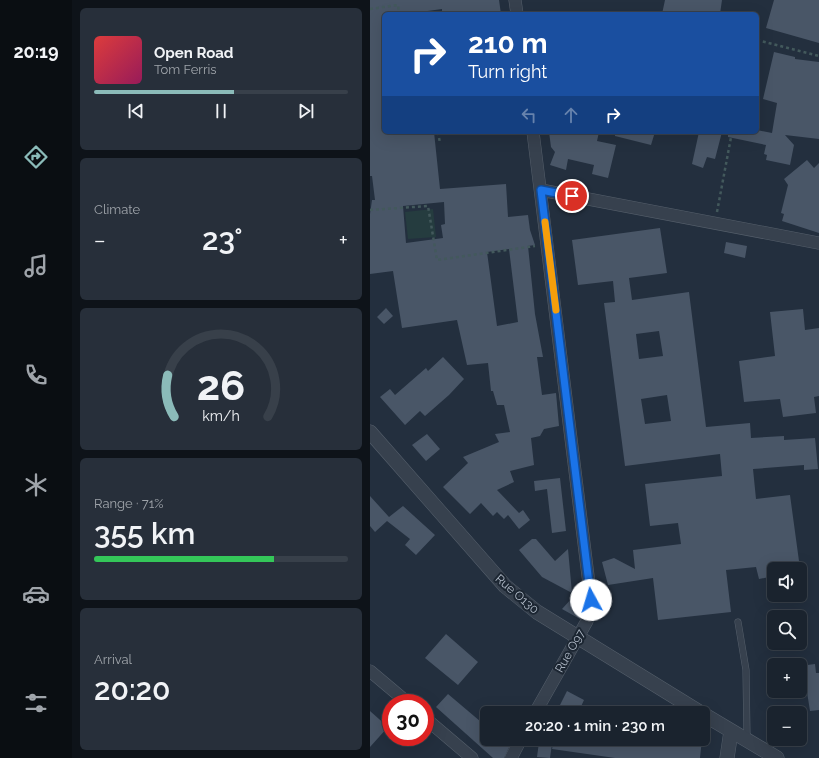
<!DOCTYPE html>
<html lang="en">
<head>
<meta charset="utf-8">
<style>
  :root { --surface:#1a232e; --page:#272f3a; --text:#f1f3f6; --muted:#9fa4aa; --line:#38404a; --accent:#8bbbb9 }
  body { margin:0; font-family:Raleway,sans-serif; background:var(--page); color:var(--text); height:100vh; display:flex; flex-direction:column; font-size:15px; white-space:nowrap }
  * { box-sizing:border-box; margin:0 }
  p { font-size:13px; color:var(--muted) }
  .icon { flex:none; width:22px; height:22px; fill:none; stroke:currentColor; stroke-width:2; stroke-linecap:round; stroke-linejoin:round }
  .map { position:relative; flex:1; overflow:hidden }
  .details { display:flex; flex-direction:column; gap:8px; padding:8px; background:#0e1319; width:298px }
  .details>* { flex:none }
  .top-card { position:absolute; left:12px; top:12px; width:377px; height:122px; border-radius:6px; box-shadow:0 4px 16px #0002,0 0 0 1px var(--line); background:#1a4fa0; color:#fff; overflow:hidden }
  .tools { position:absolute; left:397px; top:562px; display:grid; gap:8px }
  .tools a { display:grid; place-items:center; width:40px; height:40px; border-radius:6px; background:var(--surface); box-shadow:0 4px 16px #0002,0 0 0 1px var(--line); font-size:20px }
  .speed { position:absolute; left:12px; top:694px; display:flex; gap:8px; font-size:20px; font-weight:700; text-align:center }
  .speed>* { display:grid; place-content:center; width:52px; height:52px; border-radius:50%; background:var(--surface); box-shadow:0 4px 16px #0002,0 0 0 1px var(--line); line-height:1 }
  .speed .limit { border:6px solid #d22; background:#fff; color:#111 }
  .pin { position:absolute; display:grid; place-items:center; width:34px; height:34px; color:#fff; margin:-17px; border:2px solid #fff; border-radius:50%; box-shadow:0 1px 4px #0007 }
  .me { position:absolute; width:44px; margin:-22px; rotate:354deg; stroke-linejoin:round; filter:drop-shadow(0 0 3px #0008) }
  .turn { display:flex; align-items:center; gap:14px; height:84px; padding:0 20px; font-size:18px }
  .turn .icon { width:52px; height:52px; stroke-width:2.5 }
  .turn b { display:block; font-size:28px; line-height:34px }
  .lanes { display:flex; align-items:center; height:38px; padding:0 20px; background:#0003; justify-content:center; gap:20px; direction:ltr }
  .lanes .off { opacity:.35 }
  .big { font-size:30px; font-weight:600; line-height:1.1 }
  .details .card { flex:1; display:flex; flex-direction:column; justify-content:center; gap:6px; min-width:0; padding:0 14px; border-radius:6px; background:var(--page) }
  .details .dial { align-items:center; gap:0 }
  .dial svg { height:104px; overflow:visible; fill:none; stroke:var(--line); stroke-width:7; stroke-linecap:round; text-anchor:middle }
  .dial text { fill:var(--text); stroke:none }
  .song { display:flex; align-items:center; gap:12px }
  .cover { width:48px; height:48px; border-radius:6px; background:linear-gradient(135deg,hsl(0 70% 55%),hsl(330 70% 35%)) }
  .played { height:4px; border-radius:2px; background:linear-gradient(90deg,var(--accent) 55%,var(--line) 55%) }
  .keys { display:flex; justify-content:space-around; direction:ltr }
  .heat { display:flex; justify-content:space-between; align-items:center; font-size:22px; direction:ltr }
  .charge { height:6px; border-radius:3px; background:linear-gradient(90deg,#34c759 71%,var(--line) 0) }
  .trip { position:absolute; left:110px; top:706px; width:230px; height:40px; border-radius:6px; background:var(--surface); box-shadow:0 4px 16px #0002,0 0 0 1px var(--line); font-weight:600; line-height:40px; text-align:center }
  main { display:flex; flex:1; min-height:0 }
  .menu { display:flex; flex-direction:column; width:72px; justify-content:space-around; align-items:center; background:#0a0e12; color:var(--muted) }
  .menu .icon { width:28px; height:28px }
  .menu .current { color:var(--accent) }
  .menu b { font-size:18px; color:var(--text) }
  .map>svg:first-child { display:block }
  .green { fill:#253c3f }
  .building { fill:#495667; fill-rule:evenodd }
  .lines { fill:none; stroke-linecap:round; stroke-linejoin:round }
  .service-casing { stroke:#555f6b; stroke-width:7 }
  .minor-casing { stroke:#555f6b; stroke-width:13 }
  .tertiary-casing { stroke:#555f6b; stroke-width:15 }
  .path { stroke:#43595c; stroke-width:2.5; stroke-dasharray:3 3; stroke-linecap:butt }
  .service { stroke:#37414e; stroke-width:6 }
  .minor { stroke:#37414e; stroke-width:12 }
  .tertiary { stroke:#37414e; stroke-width:14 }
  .route-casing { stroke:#114b97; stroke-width:10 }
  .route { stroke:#1a73e8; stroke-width:7 }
  .slow { stroke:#f59e0b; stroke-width:7 }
  .labels { text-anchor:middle; stroke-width:4; stroke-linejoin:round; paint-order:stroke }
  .street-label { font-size:12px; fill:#b2bcc9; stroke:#1c2632 }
</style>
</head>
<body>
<main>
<nav class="menu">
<b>20:19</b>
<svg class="icon current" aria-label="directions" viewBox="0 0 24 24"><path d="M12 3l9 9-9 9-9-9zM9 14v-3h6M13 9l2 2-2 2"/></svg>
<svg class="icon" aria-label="music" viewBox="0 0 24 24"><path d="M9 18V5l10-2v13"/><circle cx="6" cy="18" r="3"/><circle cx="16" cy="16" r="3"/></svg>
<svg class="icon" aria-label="phone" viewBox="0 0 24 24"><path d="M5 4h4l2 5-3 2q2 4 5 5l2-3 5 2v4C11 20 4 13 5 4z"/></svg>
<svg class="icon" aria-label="climate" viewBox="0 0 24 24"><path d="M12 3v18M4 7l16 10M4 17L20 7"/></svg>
<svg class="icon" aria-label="car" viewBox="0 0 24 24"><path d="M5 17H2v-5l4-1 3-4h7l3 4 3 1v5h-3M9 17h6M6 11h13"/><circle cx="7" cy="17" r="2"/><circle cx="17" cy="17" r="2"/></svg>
<svg class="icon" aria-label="filters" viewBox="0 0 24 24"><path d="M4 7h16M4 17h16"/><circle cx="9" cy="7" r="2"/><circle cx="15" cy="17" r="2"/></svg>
</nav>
<section class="details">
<div class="card">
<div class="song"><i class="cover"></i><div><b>Open Road</b><p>Tom Ferris</p></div></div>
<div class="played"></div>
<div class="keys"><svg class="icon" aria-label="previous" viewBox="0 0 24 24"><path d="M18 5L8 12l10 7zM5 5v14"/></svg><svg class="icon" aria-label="pause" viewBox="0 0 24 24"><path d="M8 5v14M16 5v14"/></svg><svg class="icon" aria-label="next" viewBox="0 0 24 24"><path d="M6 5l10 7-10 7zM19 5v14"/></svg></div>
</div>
<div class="card"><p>Climate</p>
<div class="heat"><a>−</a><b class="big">23°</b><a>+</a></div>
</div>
<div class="card dial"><svg viewBox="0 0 100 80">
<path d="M14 69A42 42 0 1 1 86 69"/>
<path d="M14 69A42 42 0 0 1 9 37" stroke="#8bbbb9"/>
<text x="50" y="56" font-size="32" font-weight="700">26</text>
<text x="50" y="72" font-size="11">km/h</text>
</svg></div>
<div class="card"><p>Range · 71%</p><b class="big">355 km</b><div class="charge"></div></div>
<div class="card"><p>Arrival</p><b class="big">20:20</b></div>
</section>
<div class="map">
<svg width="449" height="758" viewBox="0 0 449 758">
  <rect width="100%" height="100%" fill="#232f3e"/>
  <path class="green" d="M 63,209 L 66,237 L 38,239 L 35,212 Z"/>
  <path class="building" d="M 0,0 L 129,0 L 131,14 L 72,14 L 72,9 L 36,14 L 14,14 L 14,132 L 64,132 L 70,189 L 136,184 L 138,217 L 158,215 L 160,230 L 165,245 L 158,246 L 165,314 L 173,357 L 167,357 L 172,395 L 186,393 L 189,426 L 174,429 L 170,436 L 161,438 L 164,465 L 140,471 L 144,482 L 127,490 L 149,513 L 153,510 L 160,520 L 149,529 L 138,515 L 134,519 L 127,512 L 123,516 L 111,503 L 100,514 L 73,487 L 98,463 L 93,457 L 129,442 L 125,434 L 140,432 L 134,405 L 127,405 L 123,391 L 121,391 L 118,363 L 97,365 L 87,320 L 32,328 L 23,271 L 0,274 L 0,214 L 2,200 L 5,200 L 2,176 L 0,176 ZM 74,202 L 75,224 L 71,225 L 73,238 L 36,243 L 33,206 ZM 139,249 L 148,322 L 127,326 L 117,252 Z
    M 295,0 L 352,0 L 350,14 L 292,14 Z
    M 404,0 L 449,0 L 449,43 L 396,28 Z
    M 404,52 L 425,57 L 425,59 L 449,62 L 449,139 L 415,135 L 424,145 L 420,165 L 396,160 L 397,155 L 394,154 L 396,145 L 358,137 L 358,132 L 387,132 L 387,130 L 402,133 L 407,103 L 393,99 Z
    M 179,132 L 229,132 L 227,141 L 246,145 L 238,178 L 222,174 L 224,165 L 198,159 L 196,170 L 180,165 L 185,152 L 181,147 Z
    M 245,132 L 285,132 L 281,145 L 245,136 Z
    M 329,132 L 352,132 L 345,159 L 337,157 L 333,168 L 322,164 Z
    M 437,160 L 444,168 L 449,163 L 449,233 L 412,221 L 414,214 L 411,213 L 418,185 L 414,179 Z
    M 290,228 L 297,273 L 259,278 L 262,300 L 319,292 L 336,427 L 380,423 L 381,438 L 414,436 L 414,440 L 445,438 L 448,469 L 434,470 L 434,465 L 383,469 L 386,499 L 420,495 L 429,561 L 401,565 L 404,576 L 389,579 L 386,567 L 356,570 L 361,612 L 288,620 L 283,578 L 238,585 L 232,562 L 244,558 L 265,569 L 263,550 L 311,544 L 308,523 L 280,526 L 275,484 L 352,476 L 350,454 L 255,466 L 234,303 L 245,302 L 243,281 L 208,285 L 202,240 ZM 289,331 L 293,356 L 269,359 L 266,334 ZM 297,395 L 301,421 L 275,424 L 271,399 Z
    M 356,242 L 377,246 L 375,258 L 354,253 Z
    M 16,308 L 23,316 L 14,324 L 7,317 Z
    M 433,309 L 435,330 L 449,328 L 449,396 L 444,397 L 446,413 L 413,417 L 410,399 L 374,402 L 369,361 L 405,356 L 400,312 Z
    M 73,357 L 94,379 L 79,395 L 55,416 L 50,411 L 35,425 L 10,397 L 20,389 L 25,395 L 56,368 L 58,371 Z
    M 57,434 L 70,449 L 56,461 L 42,445 Z
    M 190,478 L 196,531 L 182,533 L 177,489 L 165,491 L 164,481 Z
    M 0,496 L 19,517 L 33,506 L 65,535 L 46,555 L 35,545 L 40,539 L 17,521 L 5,532 L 0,526 Z
    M 162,539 L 166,539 L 185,561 L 198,549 L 202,593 L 172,577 L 149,550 Z
    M 212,587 L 212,605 L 210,619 L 192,609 Z
    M 76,634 L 108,662 L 88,685 L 55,658 Z
    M 445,664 L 446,673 L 449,673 L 449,710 L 440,711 L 437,692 L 430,693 L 430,666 Z
    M 197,691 L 214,700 L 208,713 L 186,713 Z
    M 78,694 L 117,727 L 117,739 L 143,739 L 134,758 L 123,758 L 66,707 Z
    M 0,711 L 18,727 L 0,747 Z
    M 184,739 L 225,739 L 277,747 L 278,739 L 332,739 L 330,758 L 245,758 L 182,749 Z
    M 169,742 L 182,744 L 180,758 L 167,757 Z"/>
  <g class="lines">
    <g class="service-casing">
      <path id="service" d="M 368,622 L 376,670 L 377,738"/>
    </g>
    <g class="minor-casing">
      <path id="minor" d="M 145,0 L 147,14
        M 163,132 L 221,600 L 217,621 L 165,713
        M 171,190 L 449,243
        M 0,671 L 38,703
        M 55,718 L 102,758
        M 141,758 L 151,739"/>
    </g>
    <g class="tertiary-casing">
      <path id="tertiary" d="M 0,432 L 135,586 L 167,612 L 331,713
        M 333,714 L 407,758
        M 357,758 L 361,731"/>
    </g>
    <path class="path" d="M 0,9 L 28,5 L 29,14
      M 387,40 L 449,56
      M 68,132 L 70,143
      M 0,210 L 58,206 L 67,260 L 165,246
      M 347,212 L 362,132"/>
    <use href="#service" class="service"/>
    <use href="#minor" class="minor"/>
    <use href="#tertiary" class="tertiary"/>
  </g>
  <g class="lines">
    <g class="route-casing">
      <path id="route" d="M 202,196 L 171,190 L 221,600"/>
    </g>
    <use href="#route" class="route"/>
    <path class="slow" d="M 175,222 L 186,310"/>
  </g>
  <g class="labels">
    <g class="street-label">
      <text transform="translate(147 594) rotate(41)" y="4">Rue O130</text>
      <text transform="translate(200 651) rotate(-60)" y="4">Rue O97</text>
    </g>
  </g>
</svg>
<div class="tools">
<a><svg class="icon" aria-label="sound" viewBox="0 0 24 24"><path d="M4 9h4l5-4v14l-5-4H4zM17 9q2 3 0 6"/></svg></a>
<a><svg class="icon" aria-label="search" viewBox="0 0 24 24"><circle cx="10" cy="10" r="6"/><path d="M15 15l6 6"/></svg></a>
<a>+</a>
<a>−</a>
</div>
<div class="speed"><div class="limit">30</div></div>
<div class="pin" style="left:202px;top:196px;background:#d93025"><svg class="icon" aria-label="arrive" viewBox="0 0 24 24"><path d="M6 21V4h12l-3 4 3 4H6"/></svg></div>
<svg class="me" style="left:221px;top:600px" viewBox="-20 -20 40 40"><circle r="19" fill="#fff"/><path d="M0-13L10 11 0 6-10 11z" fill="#1a73e8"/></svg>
<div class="trip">20:20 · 1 min · 230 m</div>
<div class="top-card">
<div class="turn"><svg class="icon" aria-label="right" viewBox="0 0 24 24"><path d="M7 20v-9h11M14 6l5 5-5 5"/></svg><div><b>210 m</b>Turn right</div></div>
<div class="lanes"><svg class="icon off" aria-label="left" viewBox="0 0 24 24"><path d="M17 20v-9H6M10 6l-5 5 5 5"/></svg><svg class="icon off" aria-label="ahead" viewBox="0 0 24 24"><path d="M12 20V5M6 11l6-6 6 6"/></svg><svg class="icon" aria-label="right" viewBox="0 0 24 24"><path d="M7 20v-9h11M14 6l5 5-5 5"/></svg></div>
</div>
</div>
</main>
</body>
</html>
